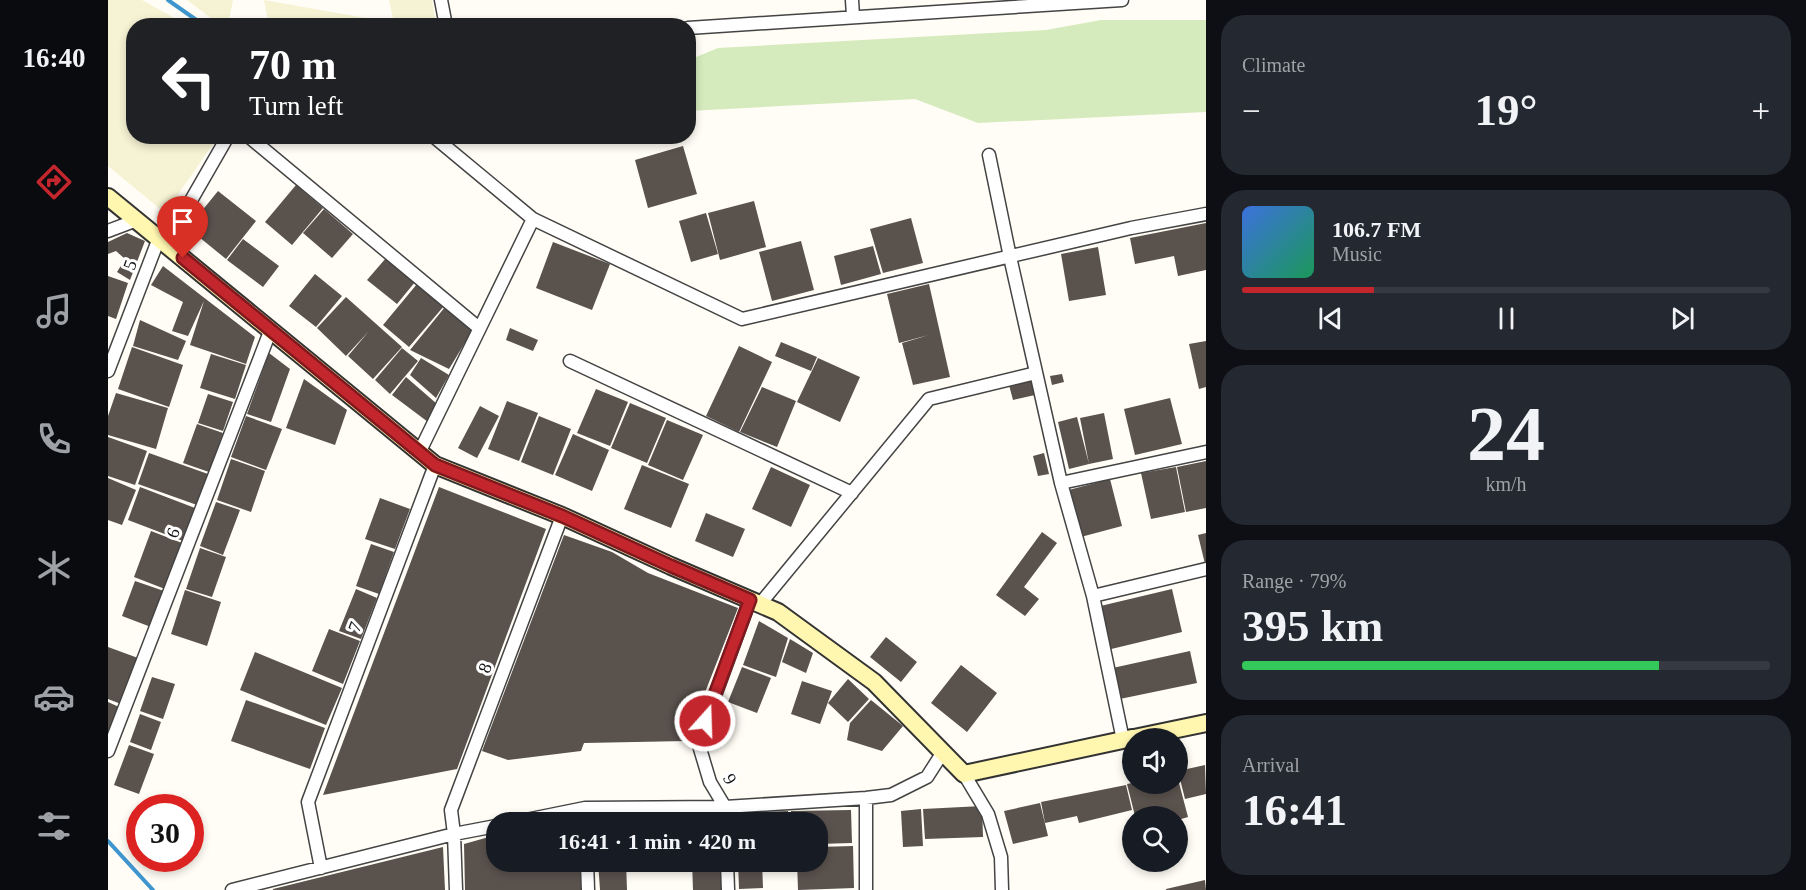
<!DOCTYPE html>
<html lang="en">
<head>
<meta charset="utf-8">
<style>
  :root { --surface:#171b24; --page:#242831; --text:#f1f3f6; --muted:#9ea1a6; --line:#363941; --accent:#c4262e }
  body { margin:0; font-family:"Times New Roman",serif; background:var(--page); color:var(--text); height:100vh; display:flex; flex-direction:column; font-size:22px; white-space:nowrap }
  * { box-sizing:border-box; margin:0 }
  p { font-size:20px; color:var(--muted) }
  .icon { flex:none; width:33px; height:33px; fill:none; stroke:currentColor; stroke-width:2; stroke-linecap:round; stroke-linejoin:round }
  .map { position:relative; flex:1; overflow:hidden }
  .sheet { display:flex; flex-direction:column; gap:15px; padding:15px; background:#0d0f14; width:600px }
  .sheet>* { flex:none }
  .hud { position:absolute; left:18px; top:18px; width:570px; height:126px; border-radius:24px; box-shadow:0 3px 9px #0003; background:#202124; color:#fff; overflow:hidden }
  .tools { position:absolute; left:1014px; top:728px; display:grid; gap:12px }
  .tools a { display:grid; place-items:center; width:66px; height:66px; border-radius:50%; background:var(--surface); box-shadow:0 3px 9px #0003; font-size:30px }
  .speed { position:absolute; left:18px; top:794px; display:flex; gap:12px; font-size:30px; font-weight:700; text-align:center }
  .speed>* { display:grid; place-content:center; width:78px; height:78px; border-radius:50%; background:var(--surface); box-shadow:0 3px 9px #0003; line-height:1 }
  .speed .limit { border:9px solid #d22; background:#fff; color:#111 }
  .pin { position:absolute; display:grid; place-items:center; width:51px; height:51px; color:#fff; margin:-62px -26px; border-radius:50% 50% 50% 0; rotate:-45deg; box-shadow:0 0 6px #0007 }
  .pin .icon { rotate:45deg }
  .me { position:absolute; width:66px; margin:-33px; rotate:20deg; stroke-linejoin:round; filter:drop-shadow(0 0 4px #0008) }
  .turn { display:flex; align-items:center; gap:21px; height:126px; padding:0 24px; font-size:27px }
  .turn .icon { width:78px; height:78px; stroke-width:2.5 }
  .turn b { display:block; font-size:42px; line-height:51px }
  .big { font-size:45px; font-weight:800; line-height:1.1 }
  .sheet .tile { flex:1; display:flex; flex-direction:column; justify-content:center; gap:9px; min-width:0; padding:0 21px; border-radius:24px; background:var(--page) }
  .sheet .dial { align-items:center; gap:0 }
  .dial b { font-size:78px; line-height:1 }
  .song { display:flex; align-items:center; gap:18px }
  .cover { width:72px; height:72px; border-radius:9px; background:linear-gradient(135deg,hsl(220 70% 55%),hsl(150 70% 35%)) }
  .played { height:6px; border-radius:3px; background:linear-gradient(90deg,var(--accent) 25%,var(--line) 25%) }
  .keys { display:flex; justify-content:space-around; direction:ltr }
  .heat { display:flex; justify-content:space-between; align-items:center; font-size:33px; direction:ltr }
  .charge { height:9px; border-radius:4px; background:linear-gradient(90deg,#34c759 79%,var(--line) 0) }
  .trip { position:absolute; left:378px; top:812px; width:342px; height:60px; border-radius:24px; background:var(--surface); box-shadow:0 3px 9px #0003; font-weight:800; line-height:60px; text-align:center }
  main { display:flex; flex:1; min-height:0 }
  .tab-bar { display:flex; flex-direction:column; width:108px; justify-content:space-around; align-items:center; background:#090b0e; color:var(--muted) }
  .tab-bar .icon { width:42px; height:42px }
  .tab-bar .on { color:var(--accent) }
  .tab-bar b { font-size:27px; color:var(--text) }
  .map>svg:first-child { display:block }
  .farmland { fill:#f6f3d4 }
  .green { fill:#d5ebbd }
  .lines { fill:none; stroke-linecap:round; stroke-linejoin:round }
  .stream { stroke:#3f96cf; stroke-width:4 }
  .building { fill:#5a524d }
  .street-casing { stroke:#444; stroke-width:15 }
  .secondary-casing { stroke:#333; stroke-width:20 }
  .street { stroke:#fff; stroke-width:12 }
  .secondary { stroke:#fff6b0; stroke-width:16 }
  .route-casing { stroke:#7f191e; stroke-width:15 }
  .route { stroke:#c4262e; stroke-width:10 }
  .labels { text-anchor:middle; stroke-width:6; stroke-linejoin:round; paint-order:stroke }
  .street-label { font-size:18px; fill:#111; stroke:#fff }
</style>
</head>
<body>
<main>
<nav class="tab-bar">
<b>16:40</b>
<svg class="icon on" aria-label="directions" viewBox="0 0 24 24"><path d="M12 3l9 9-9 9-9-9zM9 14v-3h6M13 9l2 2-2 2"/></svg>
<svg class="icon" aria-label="music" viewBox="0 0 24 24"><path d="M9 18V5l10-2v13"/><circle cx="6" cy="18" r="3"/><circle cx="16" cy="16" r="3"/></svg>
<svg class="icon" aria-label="phone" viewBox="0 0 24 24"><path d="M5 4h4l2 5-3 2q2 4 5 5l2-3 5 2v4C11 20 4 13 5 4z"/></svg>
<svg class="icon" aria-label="climate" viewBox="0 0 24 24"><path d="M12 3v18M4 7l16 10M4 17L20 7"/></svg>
<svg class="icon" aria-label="car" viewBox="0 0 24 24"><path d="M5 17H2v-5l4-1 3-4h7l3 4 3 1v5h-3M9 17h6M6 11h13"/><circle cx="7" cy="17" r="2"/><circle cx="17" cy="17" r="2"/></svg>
<svg class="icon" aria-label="filters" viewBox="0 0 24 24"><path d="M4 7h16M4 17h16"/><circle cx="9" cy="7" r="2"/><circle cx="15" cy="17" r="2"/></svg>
</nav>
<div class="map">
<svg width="1098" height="890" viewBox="0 0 1098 890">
  <rect width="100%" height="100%" fill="#fffdf5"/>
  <path class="farmland" d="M 0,0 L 34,0 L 79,25 L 26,26 L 26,136 L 110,137 L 57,213 L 0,166 Z
    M 79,0 L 125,0 L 120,25 L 112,25 Z
    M 156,0 L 286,23 L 281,0 L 324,0 L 328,25 L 161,25 Z"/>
  <path class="green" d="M 993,20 L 1098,20 L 1098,112 L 870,123 L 807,99 L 581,111 L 581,60 L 610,48 L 938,30 Z"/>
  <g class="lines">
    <path class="stream" d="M 60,0 L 97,26
      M 0,841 L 45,890"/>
  </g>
  <path class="building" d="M 575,146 L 589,194 L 540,208 L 527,160 Z
    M 188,185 L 215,208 L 184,245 L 157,222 Z
    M 110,191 L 148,221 L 118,259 L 80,228 Z
    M 646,201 L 658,247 L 612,260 L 600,213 Z
    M 216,209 L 245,234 L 224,258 L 195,233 Z
    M 598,213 L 610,254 L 583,262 L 571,221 Z
    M 803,218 L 815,263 L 775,273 L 762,229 Z
    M 1098,223 L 1098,270 L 1070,276 L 1066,256 L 1027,264 L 1022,238 Z
    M 19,233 L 37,241 L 22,280 L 9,272 L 17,259 L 8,251 L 0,254 L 0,242 Z
    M 135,239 L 171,266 L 155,287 L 119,260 Z
    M 693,241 L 706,290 L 664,301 L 651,252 Z
    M 445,242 L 502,264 L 484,310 L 428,288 Z
    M 765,246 L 773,274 L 733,285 L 726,256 Z
    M 990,247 L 998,295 L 961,301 L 953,254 Z
    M 278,258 L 307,282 L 289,304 L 259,280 Z
    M 55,266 L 147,337 L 138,364 L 82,345 L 96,301 L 80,336 L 64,331 L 75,302 L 43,285 Z
    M 207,274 L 234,296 L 208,327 L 181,306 Z
    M 0,276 L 20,283 L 8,319 L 0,316 Z
    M 309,284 L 336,306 L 301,347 L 275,325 Z
    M 821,284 L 842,377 L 805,385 L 794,343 L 821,335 L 791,343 L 779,294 Z
    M 238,297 L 294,347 L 265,379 L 240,356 L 261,331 L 238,356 L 209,328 Z
    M 337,307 L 364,331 L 341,369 L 302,350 Z
    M 32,320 L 78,341 L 70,360 L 25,346 Z
    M 402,328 L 430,340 L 425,351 L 398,340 Z
    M 1098,341 L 1098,387 L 1091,389 L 1081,344 Z
    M 673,342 L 709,357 L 703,371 L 667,356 Z
    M 631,346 L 664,362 L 631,432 L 598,416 Z
    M 24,347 L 75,365 L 61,407 L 10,389 Z
    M 294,348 L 310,361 L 282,394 L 267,380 Z
    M 161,353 L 182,369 L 163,422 L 139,414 Z
    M 103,354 L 138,365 L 127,399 L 92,388 Z
    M 313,358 L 341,375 L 328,398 L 302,375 Z
    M 710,358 L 752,377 L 732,422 L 689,402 Z
    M 954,374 L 956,382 L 944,385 L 942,376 Z
    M 298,377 L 329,404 L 320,422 L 284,395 Z
    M 196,379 L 239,410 L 227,445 L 178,428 Z
    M 923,380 L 927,395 L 905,400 L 901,385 Z
    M 654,387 L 688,401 L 669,447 L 632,432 Z
    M 488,389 L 520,402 L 502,446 L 469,433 Z
    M 8,393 L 60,408 L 48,449 L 0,435 L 0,416 Z
    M 100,394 L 125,402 L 115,431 L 90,423 Z
    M 1062,398 L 1074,444 L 1027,455 L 1016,409 Z
    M 399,401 L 430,413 L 411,461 L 380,449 Z
    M 522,403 L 558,418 L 539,463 L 503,448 Z
    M 372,406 L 391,416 L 369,458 L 350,448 Z
    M 996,413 L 1005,459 L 981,464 L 972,418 Z
    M 138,416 L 174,429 L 158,470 L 123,457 Z
    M 431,416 L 463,429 L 445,475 L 413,462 Z
    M 969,417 L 981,464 L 961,469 L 950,422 Z
    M 559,420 L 595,435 L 575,480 L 540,465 Z
    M 89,424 L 115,433 L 101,472 L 75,463 Z
    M 465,434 L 501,450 L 484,491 L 447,475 Z
    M 0,437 L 39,451 L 27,485 L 0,476 Z
    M 41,453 L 100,474 L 89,505 L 30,484 Z
    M 936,453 L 941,474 L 930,476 L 925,456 Z
    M 123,459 L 157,471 L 143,512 L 109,500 Z
    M 1098,461 L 1098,508 L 1078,512 L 1069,467 Z
    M 534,465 L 581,484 L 563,528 L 516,509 Z
    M 663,467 L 702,485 L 683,527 L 644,509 Z
    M 1068,467 L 1077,512 L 1043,519 L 1033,473 Z
    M 0,478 L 28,490 L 14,525 L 0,520 Z
    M 1002,479 L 1014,526 L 969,538 L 957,491 Z
    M 32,487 L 87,508 L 75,541 L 20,520 Z
    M 331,487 L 438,529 L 349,769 L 215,795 Z
    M 272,498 L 302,509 L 287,549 L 257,539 Z
    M 108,502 L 132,510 L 115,555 L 92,546 Z
    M 598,513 L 637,529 L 625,557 L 587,541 Z
    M 43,531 L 74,543 L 57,589 L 26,577 Z
    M 934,532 L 949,543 L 916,587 L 931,599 L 917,616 L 888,595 Z
    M 1098,533 L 1098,564 L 1097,564 L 1090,535 Z
    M 456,535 L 504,552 L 540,573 L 630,608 L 578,741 L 476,743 L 473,751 L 400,760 L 374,751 Z
    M 263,544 L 286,552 L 271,594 L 248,586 Z
    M 92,548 L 118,557 L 104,597 L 78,589 Z
    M 27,581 L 56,591 L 43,627 L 14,616 Z
    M 248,589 L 269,598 L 253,639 L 231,631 Z
    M 1064,589 L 1074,632 L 995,651 L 984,608 Z
    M 77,590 L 113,602 L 99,646 L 63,634 Z
    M 651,621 L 680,638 L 668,677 L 635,665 Z
    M 221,629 L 252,641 L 235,684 L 204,671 Z
    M 778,637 L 809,662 L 793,682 L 762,657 Z
    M 682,639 L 705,653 L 698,673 L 674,662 Z
    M 0,647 L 30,658 L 13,704 L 0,699 Z
    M 1082,651 L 1089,683 L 1007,700 L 1000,669 Z
    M 147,652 L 234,688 L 218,725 L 132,690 Z
    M 853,665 L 889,693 L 859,732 L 823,703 Z
    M 634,667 L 663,678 L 649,713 L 620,702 Z
    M 44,677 L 67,684 L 55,719 L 32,711 Z
    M 740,679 L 761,699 L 740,722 L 720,703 Z
    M 694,681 L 724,691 L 712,724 L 683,714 Z
    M 138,700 L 217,728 L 202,769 L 123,741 Z
    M 763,700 L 795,726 L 774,751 L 739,740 L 742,723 Z
    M 0,702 L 11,707 L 0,737 Z
    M 32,714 L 53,722 L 43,750 L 22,742 Z
    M 21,745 L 46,754 L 31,794 L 6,785 Z
    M 1097,765 L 1098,794 L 1077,799 L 1070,771 Z
    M 1024,783 L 1071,783 L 1080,817 L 1070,820 L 1070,816 L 1027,816 L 1019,784 Z
    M 1018,785 L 1024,810 L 971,823 L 969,816 L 937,823 L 933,802 Z
    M 932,803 L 940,836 L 905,844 L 896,811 Z
    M 874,806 L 875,837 L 817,839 L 815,809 Z
    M 813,809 L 815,846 L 795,847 L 793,811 Z
    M 743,810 L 744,843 L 710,844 L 710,822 L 683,822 L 683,811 Z
    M 680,811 L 680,822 L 629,822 L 628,813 Z
    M 611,813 L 611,822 L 582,822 L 582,814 Z
    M 551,815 L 551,822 L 517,822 L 517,818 Z
    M 515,818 L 515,822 L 489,822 L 489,819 Z
    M 388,835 L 388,861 L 473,861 L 474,890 L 357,890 L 356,844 Z
    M 745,846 L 746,888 L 690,890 L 689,861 L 710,861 L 710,847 Z
    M 335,847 L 337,890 L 165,890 L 165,889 Z
    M 490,861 L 518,861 L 519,890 L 492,890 Z
    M 584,861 L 613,861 L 614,890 L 585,890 Z
    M 630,861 L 654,861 L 655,888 L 631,889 Z
    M 1097,880 L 1098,890 L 1058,890 L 1058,889 Z"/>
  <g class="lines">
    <g class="street-casing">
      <path id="street" d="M 333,0 L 338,26
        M 744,0 L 745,16
        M 580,28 L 1014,0
        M 140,136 L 371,328
        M 325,136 L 425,219 L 634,319 L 1023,228 L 1098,214
        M 881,155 L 902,257 L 953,483 L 985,596 L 1015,740
        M 0,231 L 29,220
        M 58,244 L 120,136
        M 462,361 L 744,493
        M 0,371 L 51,238
        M 311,453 L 425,219
        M 953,483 L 1098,452
        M 985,596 L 1098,569
        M 652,604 L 821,399 L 928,373
        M 0,751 L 163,329
        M 856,774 L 880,814 L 893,857 L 894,890
        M 758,798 L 758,890
        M 408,822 L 477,808 L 617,807 L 758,798 L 783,795 L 819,777 L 835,752
        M 618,822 L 617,807 L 602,782 L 590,742 L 642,600
        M 479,861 L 480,890
        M 619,861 L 620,890
        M 213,868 L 200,802 L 327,465
        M 124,890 L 346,834 L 388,826
        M 348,890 L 346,834 L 343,810 L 454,516"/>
    </g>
    <g class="secondary-casing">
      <path id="secondary" d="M 0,197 L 327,465 L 454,516 L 563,566 L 670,612 L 766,682 L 856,774 L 1024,738
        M 1026,738 L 1098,723"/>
    </g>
    <use href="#street" class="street"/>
    <use href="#secondary" class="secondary"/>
  </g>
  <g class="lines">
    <g class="route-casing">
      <path id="route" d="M 75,258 L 327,465 L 454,516 L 563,566 L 642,600 L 597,721"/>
    </g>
    <use href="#route" class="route"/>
  </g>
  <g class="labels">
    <g class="street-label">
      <text transform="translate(22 265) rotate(-69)" y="6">5</text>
      <text transform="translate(65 533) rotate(-69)" y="6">6</text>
      <text transform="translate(247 627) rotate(-69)" y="6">7</text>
      <text transform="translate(377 668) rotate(-69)" y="6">8</text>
      <text transform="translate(622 779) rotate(61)" y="6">9</text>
    </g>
  </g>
</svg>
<div class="tools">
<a><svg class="icon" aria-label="sound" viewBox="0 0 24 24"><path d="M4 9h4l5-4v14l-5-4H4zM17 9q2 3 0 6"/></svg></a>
<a><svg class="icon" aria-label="search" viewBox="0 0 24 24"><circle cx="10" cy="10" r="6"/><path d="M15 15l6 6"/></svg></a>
</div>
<div class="speed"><div class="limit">30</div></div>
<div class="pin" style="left:75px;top:258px;background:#d93025"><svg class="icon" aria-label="arrive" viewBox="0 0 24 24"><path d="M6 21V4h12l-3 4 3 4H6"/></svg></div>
<svg class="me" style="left:597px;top:721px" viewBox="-20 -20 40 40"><circle r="17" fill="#c4262e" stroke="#fff" stroke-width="3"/><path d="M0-11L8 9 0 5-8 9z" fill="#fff"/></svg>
<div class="trip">16:41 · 1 min · 420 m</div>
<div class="hud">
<div class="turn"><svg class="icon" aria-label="left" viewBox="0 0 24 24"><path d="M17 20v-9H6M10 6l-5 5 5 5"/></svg><div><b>70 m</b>Turn left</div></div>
</div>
</div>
<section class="sheet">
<div class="tile"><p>Climate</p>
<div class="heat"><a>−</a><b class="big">19°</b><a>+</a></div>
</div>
<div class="tile">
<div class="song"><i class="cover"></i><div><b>106.7 FM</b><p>Music</p></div></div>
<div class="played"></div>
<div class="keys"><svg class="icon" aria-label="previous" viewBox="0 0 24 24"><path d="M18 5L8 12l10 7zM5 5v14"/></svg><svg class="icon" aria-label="pause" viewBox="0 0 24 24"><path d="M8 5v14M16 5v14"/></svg><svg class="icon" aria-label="next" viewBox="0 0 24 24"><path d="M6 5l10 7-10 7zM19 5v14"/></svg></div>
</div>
<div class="tile dial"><b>24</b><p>km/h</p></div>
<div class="tile"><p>Range · 79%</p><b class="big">395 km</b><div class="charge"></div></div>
<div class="tile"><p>Arrival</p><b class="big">16:41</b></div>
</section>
</main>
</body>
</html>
